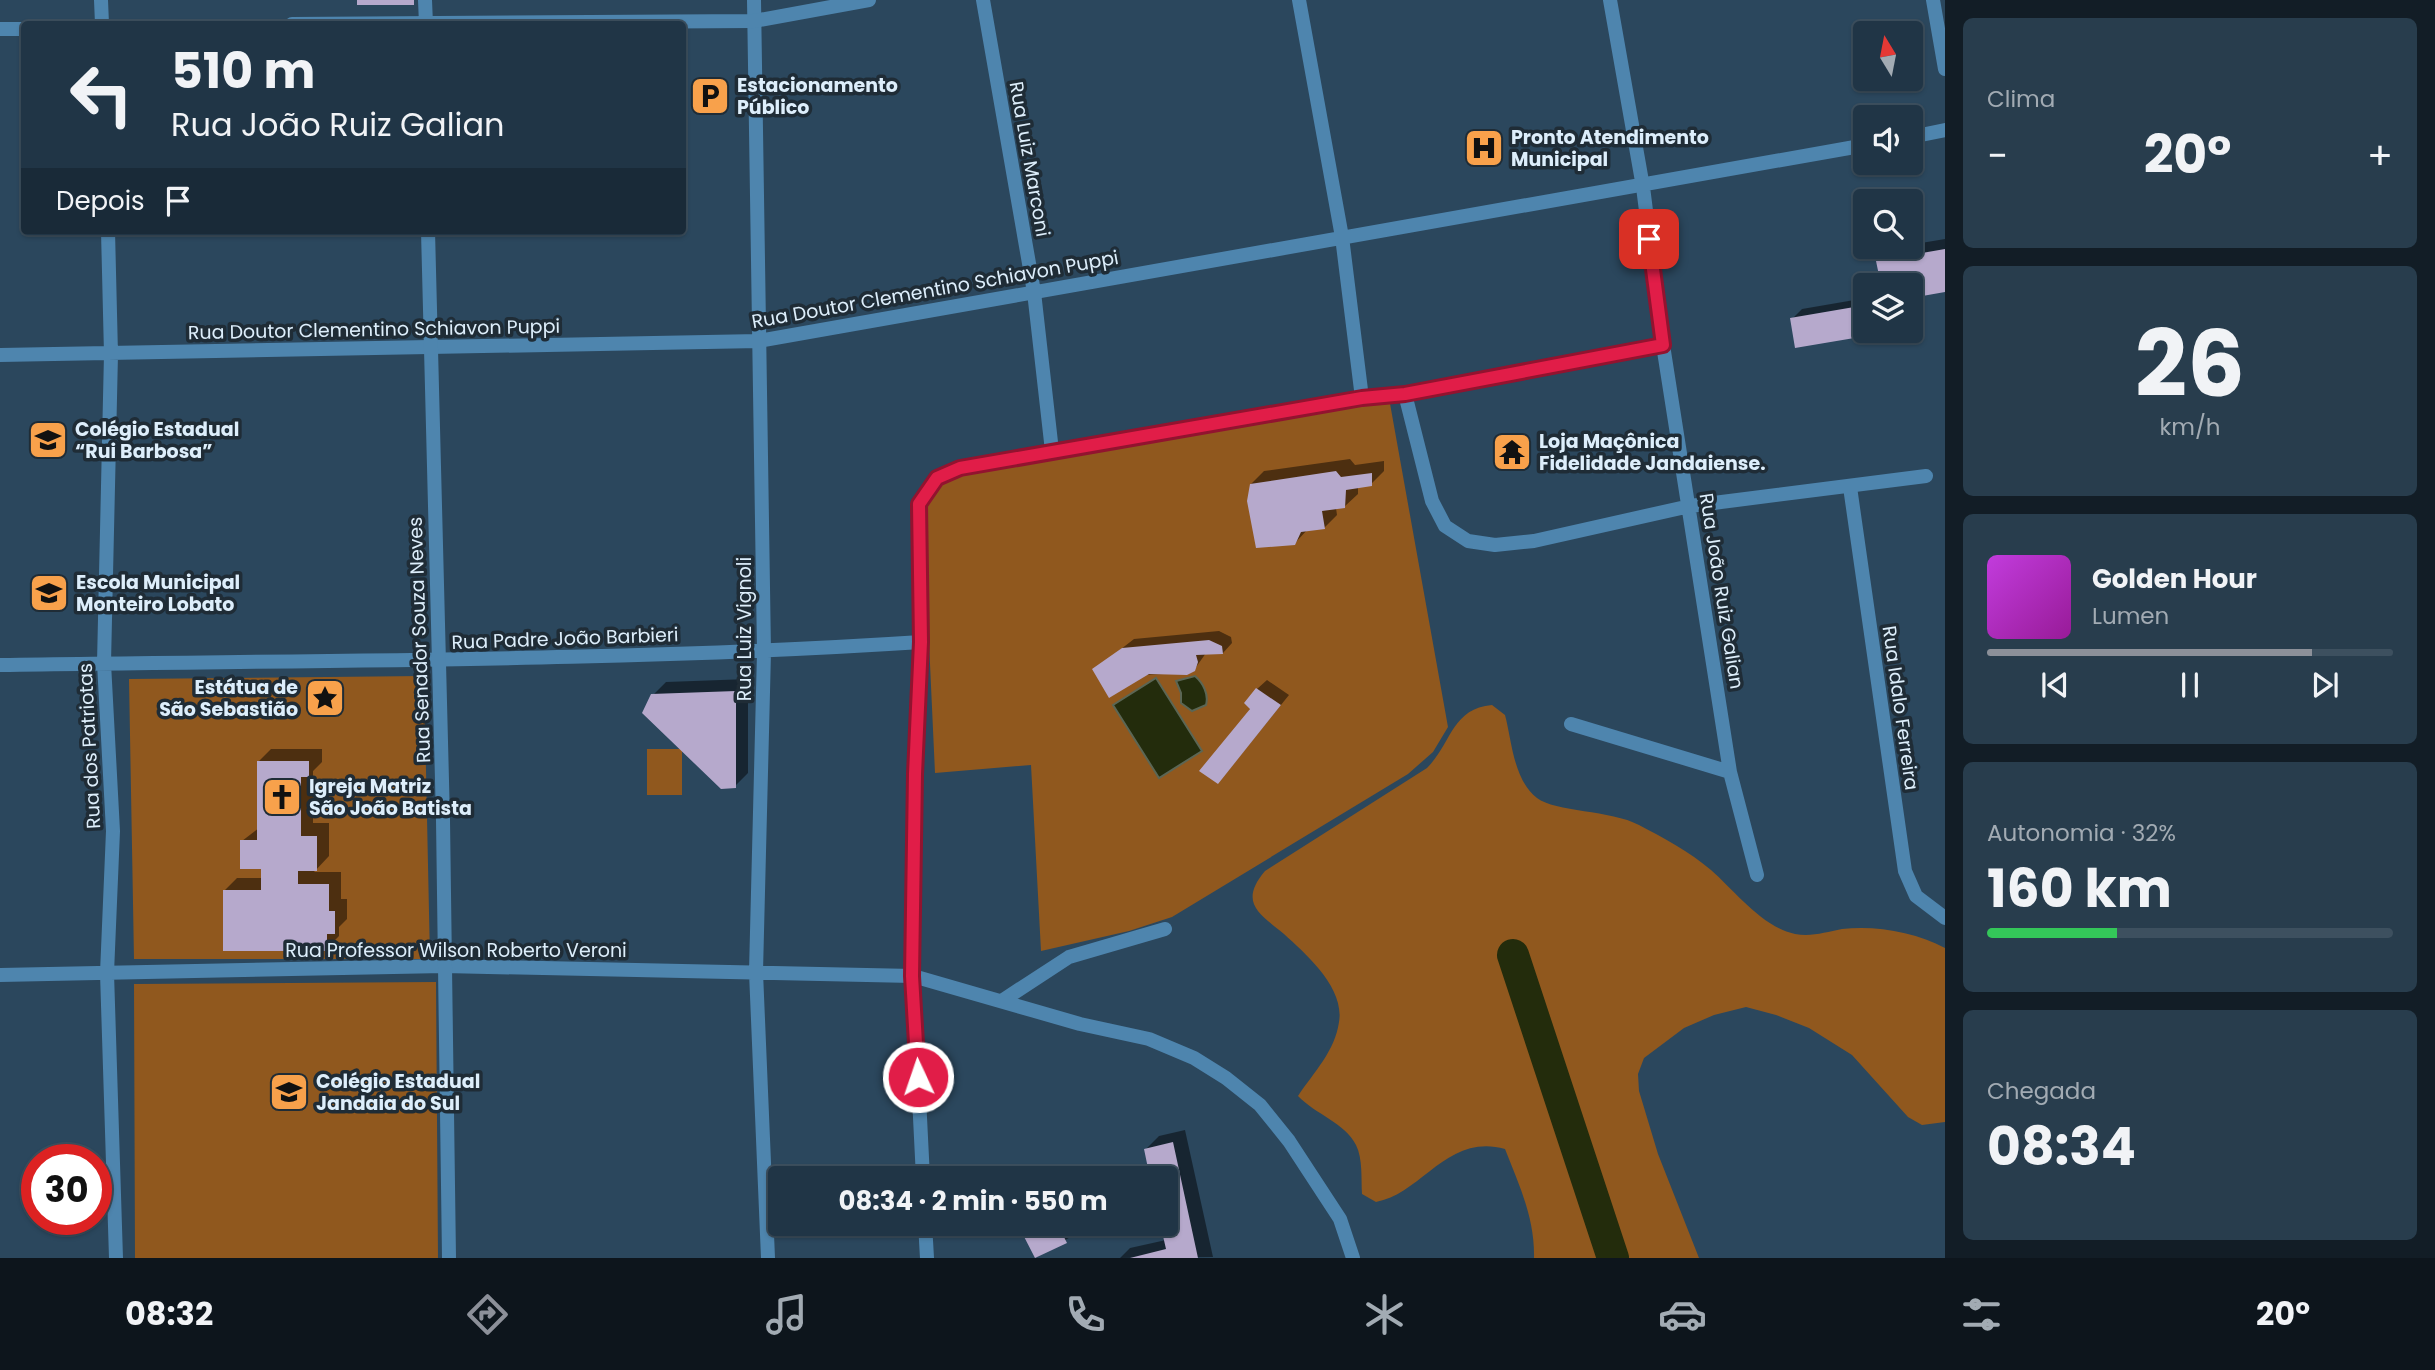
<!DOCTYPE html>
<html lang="pt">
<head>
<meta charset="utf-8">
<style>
  :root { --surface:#203546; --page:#283d4d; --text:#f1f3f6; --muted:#a2abb3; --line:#3d505f; --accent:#8c9099 }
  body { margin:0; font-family:Poppins,sans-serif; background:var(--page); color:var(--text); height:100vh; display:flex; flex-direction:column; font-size:26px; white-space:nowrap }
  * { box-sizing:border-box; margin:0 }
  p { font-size:23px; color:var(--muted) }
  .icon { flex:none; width:38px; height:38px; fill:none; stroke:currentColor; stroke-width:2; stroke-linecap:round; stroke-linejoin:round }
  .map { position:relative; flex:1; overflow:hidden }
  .side { display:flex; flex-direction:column; gap:18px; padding:18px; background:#121d26; width:490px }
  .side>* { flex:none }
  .hud { position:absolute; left:21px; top:21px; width:665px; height:214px; border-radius:7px; box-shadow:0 2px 5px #0004,0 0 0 2px var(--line); background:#203546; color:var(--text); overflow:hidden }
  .needle { width:46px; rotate:350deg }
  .tools { position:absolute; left:1853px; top:21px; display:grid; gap:14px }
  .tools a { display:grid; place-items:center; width:70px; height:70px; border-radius:7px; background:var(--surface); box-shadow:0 2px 5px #0004,0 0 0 2px var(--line); font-size:35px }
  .speed { position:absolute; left:21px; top:1144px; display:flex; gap:14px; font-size:35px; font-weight:700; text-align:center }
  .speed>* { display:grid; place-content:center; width:91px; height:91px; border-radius:50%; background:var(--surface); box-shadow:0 2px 5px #0004,0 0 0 2px var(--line); line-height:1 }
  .speed .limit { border:10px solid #d22; background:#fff; color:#111 }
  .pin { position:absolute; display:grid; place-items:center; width:60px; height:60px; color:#fff; margin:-30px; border-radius:14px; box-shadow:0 4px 10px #0006 }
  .me { position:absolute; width:77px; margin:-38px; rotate:357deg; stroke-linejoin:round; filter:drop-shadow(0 0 5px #0008) }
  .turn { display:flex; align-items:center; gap:24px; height:147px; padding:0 35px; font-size:32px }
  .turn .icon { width:91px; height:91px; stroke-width:2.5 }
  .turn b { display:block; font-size:49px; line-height:60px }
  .then { display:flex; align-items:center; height:66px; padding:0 35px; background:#0003; gap:14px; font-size:26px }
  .big { font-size:52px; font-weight:700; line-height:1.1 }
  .side .widget { flex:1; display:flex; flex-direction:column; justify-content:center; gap:10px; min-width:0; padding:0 24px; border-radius:10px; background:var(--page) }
  .side .dial { align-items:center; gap:0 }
  .dial b { font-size:91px; line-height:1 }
  .song { display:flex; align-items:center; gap:21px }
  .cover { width:84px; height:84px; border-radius:10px; background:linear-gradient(135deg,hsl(290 70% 55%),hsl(300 70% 35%)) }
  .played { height:7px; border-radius:4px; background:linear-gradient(90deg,var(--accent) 80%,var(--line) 80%) }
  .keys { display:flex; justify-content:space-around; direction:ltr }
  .heat { display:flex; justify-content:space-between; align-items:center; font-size:38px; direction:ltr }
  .charge { height:10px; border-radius:5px; background:linear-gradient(90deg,#34c759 32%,var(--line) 0) }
  .trip { position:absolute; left:768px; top:1166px; width:410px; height:70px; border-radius:7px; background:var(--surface); box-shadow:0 2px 5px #0004,0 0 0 2px var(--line); font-weight:700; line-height:70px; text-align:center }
  .tab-bar { display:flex; height:112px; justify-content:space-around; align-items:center; background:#0d151c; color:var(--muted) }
  .tab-bar .icon { width:49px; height:49px }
  .tab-bar .on { color:var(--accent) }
  .tab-bar b { font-size:32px; color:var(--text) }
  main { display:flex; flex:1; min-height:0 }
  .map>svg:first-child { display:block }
  .green { fill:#90581e }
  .water { fill:#232c0c; stroke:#5b6654; stroke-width:2 }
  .shadow { fill:#0007 }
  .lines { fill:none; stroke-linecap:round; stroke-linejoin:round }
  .river { stroke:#232c0c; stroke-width:32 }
  .building { fill:#b6a9cc }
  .minor { stroke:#4e85ae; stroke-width:14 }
  .tertiary { stroke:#4e85ae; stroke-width:14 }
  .route-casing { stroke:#92132f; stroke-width:18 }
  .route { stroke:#e11d48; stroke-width:12 }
  .labels { text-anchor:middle; stroke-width:7; stroke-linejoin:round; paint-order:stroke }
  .poi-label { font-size:19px; font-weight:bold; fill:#ddeefb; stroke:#1f2c36; text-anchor:start }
  .street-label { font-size:19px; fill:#ddeefb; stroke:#1f2c36 }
</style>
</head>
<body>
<main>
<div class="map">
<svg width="1945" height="1258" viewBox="0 0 1945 1258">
  <rect width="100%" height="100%" fill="#2b475d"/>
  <path class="green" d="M 1389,398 L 1448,727 L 1433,752 L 1408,774 L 1172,917 L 1129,931 L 1041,951 L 1031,765 L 935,773 L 923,511 L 942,483 L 966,473 Z
    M 424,676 L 430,959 L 134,959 L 129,679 Z
    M 1492,705 L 1505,715 C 1512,741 1513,779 1537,798 C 1555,812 1611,810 1639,825 C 1662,837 1690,852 1711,870 C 1735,891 1762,927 1795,934 C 1812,937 1826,932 1842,929 C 1875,925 1916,932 1945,948 L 1945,1122 L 1922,1125 L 1908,1117 L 1852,1055 L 1809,1028 L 1776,1015 L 1746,1007 L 1714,1015 L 1684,1028 L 1644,1058 L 1638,1074 L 1639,1091 L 1658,1154 L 1699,1258 L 1534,1258 C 1535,1218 1519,1185 1505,1149 C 1447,1133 1422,1194 1376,1202 L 1362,1194 C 1361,1179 1363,1159 1356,1145 C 1345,1123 1315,1114 1298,1096 C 1314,1072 1335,1051 1339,1022 C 1345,988 1306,954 1284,934 C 1260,914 1238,903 1265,871 L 1427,768 C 1452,743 1451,709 1492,705 Z
    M 647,749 L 682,749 L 682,795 L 647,795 Z
    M 436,982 L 438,1258 L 135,1258 L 134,984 Z"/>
  <path class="water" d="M 1195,676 C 1203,683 1209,694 1206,705 L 1192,711 L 1181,703 L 1181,693 L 1176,681 Z
    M 1156,678 L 1202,751 L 1159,778 L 1113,705 Z"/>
  <path class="shadow" d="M 1945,239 L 1945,290 L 1911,296 L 1911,285 L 1882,285 L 1878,261 L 1891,248 Z
    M 1866,298 L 1866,331 L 1888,331 L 1797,346 L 1792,319 L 1802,309 Z
    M 1911,300 L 1914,319 L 1911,322 Z
    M 1350,459 L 1355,465 L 1384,461 L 1384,471 L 1371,484 L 1358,486 L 1358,494 L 1344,507 L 1336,508 L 1337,515 L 1324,528 L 1308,529 L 1295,543 L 1251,484 L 1264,471 Z
    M 1219,631 L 1231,637 L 1232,643 L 1223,653 L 1206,653 L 1194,670 L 1187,673 L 1140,675 L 1094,670 L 1134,639 Z
    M 748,679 L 748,773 L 735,786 L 653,695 L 666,682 Z
    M 1267,680 L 1289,695 L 1227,772 L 1257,689 Z
    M 271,749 L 322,749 L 322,762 L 313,771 L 313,823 L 329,823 L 329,856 L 314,872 L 341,872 L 341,899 L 347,899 L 347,919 L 339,927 L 339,936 L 326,949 L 224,891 L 237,878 L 263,878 L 263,867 L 242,841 L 259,828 L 258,762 Z
    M 1185,1130 L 1213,1257 L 1120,1258 L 1130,1248 L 1166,1240 L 1166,1178 L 1146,1149 L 1159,1136 Z
    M 1019,1223 L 1066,1223 L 1072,1236 L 1037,1257 Z"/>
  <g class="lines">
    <path class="river" d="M 1513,955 L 1613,1258"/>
  </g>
  <path class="building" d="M 357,0 L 414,0 L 414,5 L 357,5 Z
    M 1945,249 L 1945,292 L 1911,298 L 1911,285 L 1881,285 L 1876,261 Z
    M 1866,305 L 1866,331 L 1890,332 L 1795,348 L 1790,318 Z
    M 1336,471 L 1341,477 L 1372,473 L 1372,486 L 1346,490 L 1345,508 L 1322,511 L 1325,529 L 1301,532 L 1295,545 L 1256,548 L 1247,501 L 1250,484 Z
    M 1209,640 L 1222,646 L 1223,654 L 1196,655 L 1198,662 L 1195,671 L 1187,675 L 1149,674 L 1109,698 L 1092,669 L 1122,648 Z
    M 1256,688 L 1281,705 L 1218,784 L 1199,771 L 1250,709 L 1244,703 Z
    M 736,691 L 736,788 L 721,789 L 642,713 L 651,694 Z
    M 257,761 L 309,761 L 309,777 L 301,777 L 301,836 L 317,836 L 317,871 L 298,871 L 298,884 L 329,884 L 329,911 L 335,911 L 335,934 L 327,934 L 327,951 L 223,951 L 223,890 L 261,890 L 261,869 L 240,869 L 240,840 L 257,840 Z
    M 1173,1142 L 1198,1258 L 1130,1258 L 1166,1249 L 1160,1223 L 1166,1223 L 1166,1178 L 1150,1178 L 1144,1149 Z
    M 1017,1223 L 1057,1223 L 1067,1243 L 1035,1258 Z"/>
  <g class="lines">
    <path class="minor" d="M 101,0 L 102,24
      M 754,0 L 764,652 L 756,972 L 768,1258
      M 983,0 L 1034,292 L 1052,451
      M 1299,0 L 1342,237 L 1362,398
      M 1610,0 L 1643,187 L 1663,345 L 1730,772 L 1757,875
      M 1933,0 L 1945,69
      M 1911,137 L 1945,130
      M 108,231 L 111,354 L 104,663 L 113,831 L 107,973 L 116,1258
      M 0,355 L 759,341 L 1866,145
      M 1405,394 L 1432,501 L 1445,526 L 1468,541 L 1495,545 L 1534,541 L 1690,506 L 1926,476
      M 1850,487 L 1905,871 L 1916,896 L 1945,918
      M 0,665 C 307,660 614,662 921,642
      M 1571,724 L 1730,772
      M 0,975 L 444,966 L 913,976 L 1080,1024 L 1149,1039 L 1194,1058 L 1226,1078 L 1260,1105 L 1289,1141 L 1340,1219 L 1353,1258
      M 1003,1000 L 1069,957 L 1165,929
      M 923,1178 L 913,976 L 915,774 L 921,642 L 919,504 L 937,478 L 960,468 L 1362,398 L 1405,394 L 1663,345
      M 925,1223 L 927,1258"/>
    <path class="tertiary" d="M 425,0 L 426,24
      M 292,24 L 754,21 L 869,0
      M 0,29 L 24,29
      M 428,231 L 443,820 L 449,1258"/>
  </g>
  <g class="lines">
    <g class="route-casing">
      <path id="route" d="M 918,1077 L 912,976 L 915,774 L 921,642 L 919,504 L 937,478 L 960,468 L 1362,398 L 1405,394 L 1663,345 L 1649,239"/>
    </g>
    <use href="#route" class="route"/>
  </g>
  <defs>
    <g id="parking-square" transform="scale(2.0125)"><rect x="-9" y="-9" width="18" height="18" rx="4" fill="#f8a14b" stroke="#1f2c36"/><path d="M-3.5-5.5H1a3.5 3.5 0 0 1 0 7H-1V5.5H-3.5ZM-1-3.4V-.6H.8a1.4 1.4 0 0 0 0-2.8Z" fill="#111"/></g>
    <g id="hospital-square" transform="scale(2.0125)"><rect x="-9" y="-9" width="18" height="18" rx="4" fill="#f8a14b" stroke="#1f2c36"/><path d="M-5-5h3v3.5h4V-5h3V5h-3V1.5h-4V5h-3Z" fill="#111"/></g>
    <g id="school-square" transform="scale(2.0125)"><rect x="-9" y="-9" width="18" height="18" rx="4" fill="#f8a14b" stroke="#1f2c36"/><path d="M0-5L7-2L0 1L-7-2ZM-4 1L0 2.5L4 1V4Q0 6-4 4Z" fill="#111"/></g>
    <g id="temple-square" transform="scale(2.0125)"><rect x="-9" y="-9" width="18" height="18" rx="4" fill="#f8a14b" stroke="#1f2c36"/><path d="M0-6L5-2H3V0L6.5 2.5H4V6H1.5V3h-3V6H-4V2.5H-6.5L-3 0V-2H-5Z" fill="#111"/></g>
    <g id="sight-square" transform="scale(2.0125)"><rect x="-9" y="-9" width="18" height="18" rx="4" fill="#f8a14b" stroke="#1f2c36"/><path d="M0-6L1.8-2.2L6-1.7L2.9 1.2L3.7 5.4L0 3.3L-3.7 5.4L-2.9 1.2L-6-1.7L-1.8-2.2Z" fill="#111"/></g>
    <g id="church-square" transform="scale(2.0125)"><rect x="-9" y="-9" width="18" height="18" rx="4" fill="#f8a14b" stroke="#1f2c36"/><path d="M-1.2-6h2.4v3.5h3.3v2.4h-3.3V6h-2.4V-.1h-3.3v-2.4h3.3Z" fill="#111"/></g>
  </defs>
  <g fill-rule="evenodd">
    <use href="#parking-square" x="710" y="96"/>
    <use href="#hospital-square" x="1484" y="148"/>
    <use href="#school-square" x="48" y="440"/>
    <use href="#temple-square" x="1512" y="452"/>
    <use href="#school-square" x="49" y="593"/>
    <use href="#sight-square" x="325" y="698"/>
    <use href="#church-square" x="282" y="797"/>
    <use href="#school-square" x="289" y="1092"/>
  </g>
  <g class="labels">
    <g class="poi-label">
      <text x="737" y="92">Estacionamento<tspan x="737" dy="22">Público</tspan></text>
      <text x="1511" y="144">Pronto Atendimento<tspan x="1511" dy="22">Municipal</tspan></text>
      <text x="75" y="436">Colégio Estadual<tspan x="75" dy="22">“Rui Barbosa”</tspan></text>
      <text x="1539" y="448">Loja Maçônica<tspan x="1539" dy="22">Fidelidade Jandaiense.</tspan></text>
      <text x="76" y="589">Escola Municipal<tspan x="76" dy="22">Monteiro Lobato</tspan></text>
      <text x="298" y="694" text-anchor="end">Estátua de<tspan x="298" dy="22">São Sebastião</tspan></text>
      <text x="309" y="793">Igreja Matriz<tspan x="309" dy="22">São João Batista</tspan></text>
      <text x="316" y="1088">Colégio Estadual<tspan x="316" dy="22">Jandaia do Sul</tspan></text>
    </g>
    <g class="street-label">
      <text transform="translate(1030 159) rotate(80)" y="7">Rua Luiz Marconi</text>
      <text transform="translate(935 289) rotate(-10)" y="7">Rua Doutor Clementino Schiavon Puppi</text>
      <text transform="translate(374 329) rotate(-1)" y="7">Rua Doutor Clementino Schiavon Puppi</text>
      <text transform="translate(1722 591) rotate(81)" y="7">Rua João Ruiz Galian</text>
      <text transform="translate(744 629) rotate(-90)" y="7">Rua Luiz Vignoli</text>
      <text transform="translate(565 638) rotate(-2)" y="7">Rua Padre João Barbieri</text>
      <text transform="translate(419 640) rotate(-92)" y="7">Rua Senador Souza Neves</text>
      <text transform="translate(1901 708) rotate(82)" y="7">Rua Idalo Ferreira</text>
      <text transform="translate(89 746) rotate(-93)" y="7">Rua dos Patriotas</text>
      <text x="456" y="957">Rua Professor Wilson Roberto Veroni</text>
    </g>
  </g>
</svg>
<div class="tools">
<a><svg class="needle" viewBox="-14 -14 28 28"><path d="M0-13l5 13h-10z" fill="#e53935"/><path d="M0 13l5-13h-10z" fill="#a2abb3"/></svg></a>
<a><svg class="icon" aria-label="sound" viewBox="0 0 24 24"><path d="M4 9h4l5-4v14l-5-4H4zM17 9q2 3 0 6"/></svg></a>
<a><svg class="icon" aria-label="search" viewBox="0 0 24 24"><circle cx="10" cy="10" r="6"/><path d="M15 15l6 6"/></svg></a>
<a><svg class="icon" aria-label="layers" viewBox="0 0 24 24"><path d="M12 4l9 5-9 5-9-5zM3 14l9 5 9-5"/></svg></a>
</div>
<div class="speed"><div class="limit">30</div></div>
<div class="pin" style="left:1649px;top:239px;background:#d93025"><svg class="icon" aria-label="arrive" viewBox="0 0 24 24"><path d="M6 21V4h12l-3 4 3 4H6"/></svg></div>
<svg class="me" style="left:918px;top:1077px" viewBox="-20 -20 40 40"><circle r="17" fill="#e11d48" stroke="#fff" stroke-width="3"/><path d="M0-11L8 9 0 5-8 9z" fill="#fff"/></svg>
<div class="trip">08:34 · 2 min · 550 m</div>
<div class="hud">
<div class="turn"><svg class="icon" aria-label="left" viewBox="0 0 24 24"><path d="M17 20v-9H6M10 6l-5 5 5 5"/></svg><div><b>510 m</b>Rua João Ruiz Galian</div></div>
<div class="then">Depois<svg class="icon" aria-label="arrive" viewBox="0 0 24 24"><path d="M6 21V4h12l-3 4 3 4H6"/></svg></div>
</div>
</div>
<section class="side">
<div class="widget"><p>Clima</p>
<div class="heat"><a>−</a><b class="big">20°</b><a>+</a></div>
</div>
<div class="widget dial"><b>26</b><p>km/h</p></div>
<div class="widget">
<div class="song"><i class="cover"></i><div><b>Golden Hour</b><p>Lumen</p></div></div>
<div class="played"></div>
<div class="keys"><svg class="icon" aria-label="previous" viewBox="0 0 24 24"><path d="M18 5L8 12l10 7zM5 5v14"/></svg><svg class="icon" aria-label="pause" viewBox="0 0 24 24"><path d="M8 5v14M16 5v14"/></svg><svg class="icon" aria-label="next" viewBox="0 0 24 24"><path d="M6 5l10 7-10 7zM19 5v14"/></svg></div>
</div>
<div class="widget"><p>Autonomia · 32%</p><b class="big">160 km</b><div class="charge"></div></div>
<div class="widget"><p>Chegada</p><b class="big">08:34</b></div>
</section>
</main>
<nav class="tab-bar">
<b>08:32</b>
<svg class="icon on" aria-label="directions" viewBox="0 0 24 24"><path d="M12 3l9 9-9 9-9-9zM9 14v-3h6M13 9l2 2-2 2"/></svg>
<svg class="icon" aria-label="music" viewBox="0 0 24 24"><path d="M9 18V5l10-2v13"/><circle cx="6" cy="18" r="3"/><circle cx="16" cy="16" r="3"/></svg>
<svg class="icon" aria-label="phone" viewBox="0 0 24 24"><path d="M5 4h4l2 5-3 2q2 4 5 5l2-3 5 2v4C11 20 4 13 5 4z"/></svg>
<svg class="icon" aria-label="climate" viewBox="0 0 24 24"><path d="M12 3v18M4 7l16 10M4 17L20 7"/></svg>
<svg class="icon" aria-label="car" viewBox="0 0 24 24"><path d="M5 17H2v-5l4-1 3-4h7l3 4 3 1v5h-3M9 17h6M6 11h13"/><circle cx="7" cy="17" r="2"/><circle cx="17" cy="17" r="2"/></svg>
<svg class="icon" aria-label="filters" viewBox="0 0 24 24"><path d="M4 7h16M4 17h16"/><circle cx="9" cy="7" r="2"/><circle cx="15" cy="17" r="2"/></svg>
<b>20°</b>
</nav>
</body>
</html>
